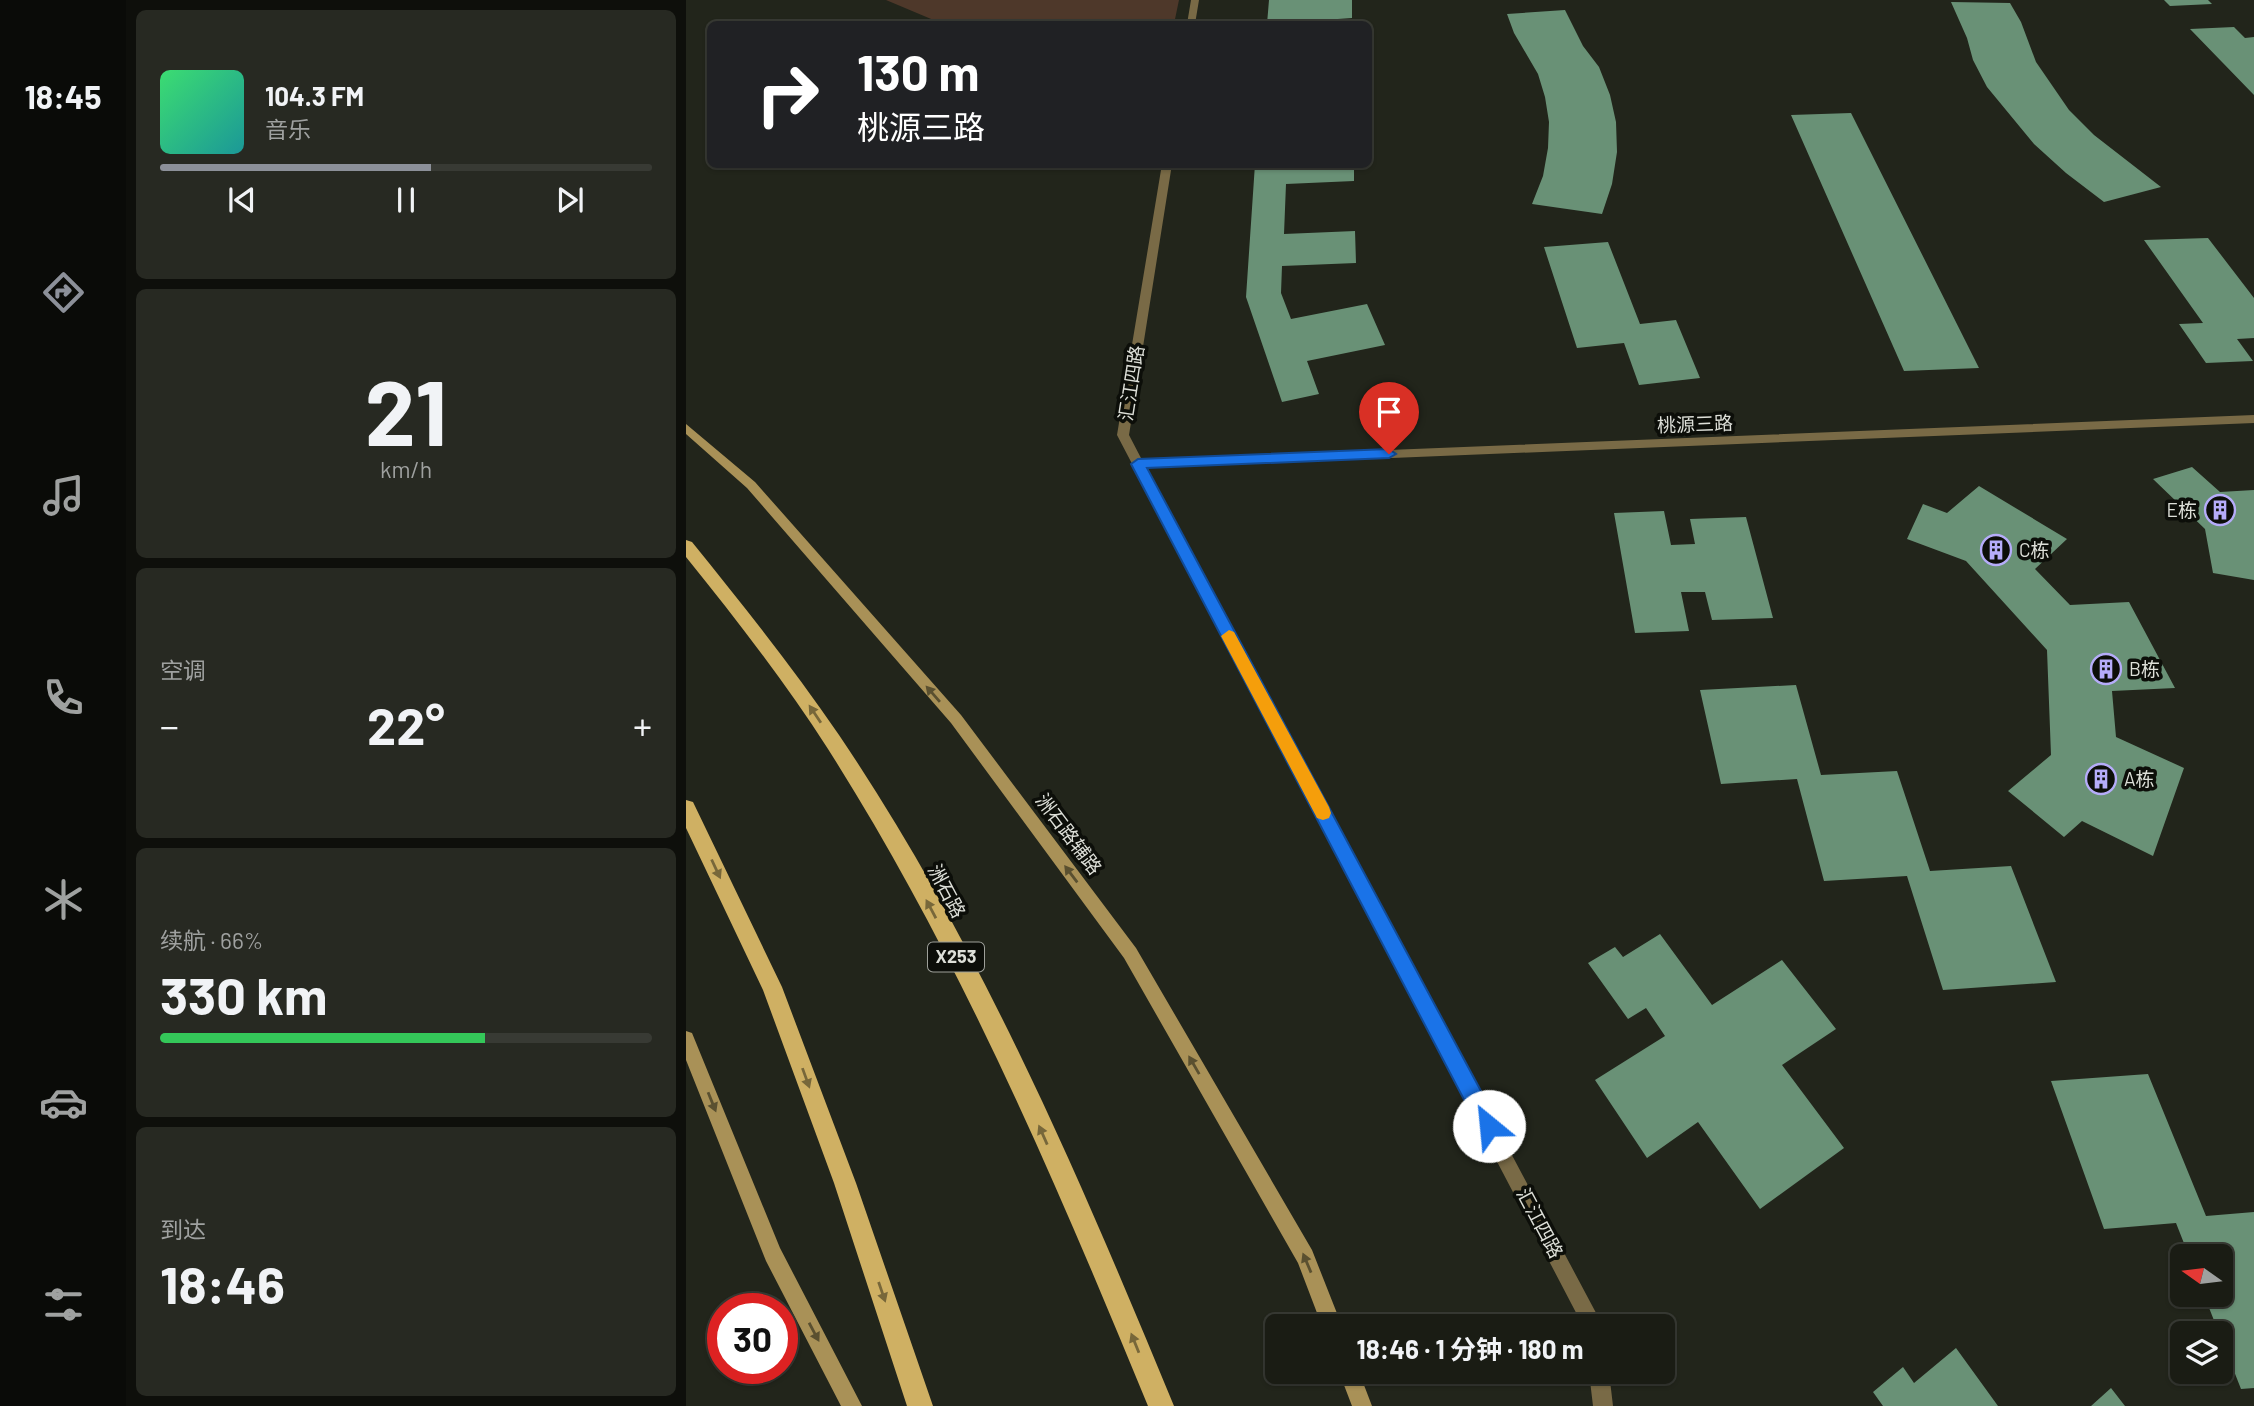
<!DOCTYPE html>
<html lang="zh">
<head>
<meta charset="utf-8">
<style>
  :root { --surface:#1a1c14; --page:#272922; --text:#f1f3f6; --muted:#9fa1a0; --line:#383a34; --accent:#8c9099 }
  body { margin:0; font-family:Barlow,"Noto Sans SC",sans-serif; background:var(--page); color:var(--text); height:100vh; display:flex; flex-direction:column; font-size:26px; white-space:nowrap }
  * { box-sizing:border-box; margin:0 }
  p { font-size:23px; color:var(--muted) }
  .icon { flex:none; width:38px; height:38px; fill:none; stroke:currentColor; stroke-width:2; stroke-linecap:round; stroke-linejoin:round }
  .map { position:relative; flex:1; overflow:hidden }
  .drawer { display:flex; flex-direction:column; gap:10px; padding:10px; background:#0e0f0b; width:560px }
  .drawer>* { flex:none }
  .banner { position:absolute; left:21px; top:21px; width:665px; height:147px; border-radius:10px; box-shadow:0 2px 5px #0004,0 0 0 2px var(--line); background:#202124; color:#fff; overflow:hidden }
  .needle { width:46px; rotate:284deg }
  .controls { position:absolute; left:1484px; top:1244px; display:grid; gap:14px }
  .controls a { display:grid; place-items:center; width:63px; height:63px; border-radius:10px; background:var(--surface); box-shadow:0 2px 5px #0004,0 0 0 2px var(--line); font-size:35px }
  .speed { position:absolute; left:21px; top:1293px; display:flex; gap:14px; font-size:35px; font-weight:700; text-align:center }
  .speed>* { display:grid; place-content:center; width:91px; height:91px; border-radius:50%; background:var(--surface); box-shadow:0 2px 5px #0004,0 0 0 2px var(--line); line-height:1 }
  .speed .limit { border:10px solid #d22; background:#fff; color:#111 }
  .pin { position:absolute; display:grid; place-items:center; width:60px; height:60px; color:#fff; margin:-72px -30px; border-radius:50% 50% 50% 0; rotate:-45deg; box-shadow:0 0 7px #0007 }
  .pin .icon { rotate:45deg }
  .me { position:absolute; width:77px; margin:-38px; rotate:332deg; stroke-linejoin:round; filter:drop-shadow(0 0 5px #0008) }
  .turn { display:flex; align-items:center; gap:24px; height:147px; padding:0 35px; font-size:32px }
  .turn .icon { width:91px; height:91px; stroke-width:2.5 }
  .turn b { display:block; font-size:49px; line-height:60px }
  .big { font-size:52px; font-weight:700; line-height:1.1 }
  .drawer .card { flex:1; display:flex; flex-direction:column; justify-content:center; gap:10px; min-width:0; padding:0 24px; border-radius:10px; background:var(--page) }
  .drawer .dial { align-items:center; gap:0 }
  .dial b { font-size:91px; line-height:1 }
  .song { display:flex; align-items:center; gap:21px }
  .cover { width:84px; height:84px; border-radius:10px; background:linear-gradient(135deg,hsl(140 70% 55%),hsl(180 70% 35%)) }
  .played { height:7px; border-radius:4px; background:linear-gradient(90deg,var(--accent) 55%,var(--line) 55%) }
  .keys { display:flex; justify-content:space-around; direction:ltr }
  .heat { display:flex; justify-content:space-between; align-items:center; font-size:38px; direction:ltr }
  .charge { height:10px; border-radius:5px; background:linear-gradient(90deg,#34c759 66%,var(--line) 0) }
  .trip { position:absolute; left:579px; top:1314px; width:410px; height:70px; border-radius:10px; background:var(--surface); box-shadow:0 2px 5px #0004,0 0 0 2px var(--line); font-weight:700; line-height:70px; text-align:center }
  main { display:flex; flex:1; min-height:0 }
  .tab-bar { display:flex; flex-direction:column; width:126px; justify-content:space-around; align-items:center; background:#0a0b08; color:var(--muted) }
  .tab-bar .icon { width:49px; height:49px }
  .tab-bar .active { color:var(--accent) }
  .tab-bar b { font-size:32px; color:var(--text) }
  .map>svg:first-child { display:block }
  .green { fill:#4e382a }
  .building { fill:#699176 }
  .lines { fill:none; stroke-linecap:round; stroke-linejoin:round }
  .street { fill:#796a46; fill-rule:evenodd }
  .secondary { fill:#a99157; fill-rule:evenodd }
  .primary { fill:#cfb063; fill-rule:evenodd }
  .oneway { fill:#5a5030 }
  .oneway2 { fill:#77673a }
  .route { fill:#1a73e8; stroke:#114b97; stroke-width:2 }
  .slow { fill:#f59e0b }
  .labels { text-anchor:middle; stroke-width:7; stroke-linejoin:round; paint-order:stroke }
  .shield { fill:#0c0e09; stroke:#9ea09a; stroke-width:2 }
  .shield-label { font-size:18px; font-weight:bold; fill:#dddfd8 }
  .street-label { font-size:19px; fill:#dddfd8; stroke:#0c0e09 }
  .poi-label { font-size:19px; fill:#dddfd8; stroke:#0c0e09; text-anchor:start }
</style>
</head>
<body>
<main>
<nav class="tab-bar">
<b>18:45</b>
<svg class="icon active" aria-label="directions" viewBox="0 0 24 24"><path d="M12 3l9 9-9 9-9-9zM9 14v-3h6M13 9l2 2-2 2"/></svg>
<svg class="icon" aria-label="music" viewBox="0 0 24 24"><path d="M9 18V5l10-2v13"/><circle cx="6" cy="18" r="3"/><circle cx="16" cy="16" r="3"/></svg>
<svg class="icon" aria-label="phone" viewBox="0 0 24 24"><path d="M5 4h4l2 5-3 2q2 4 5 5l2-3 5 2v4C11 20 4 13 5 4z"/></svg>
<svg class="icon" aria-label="climate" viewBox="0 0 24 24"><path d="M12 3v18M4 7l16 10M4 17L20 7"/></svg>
<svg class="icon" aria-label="car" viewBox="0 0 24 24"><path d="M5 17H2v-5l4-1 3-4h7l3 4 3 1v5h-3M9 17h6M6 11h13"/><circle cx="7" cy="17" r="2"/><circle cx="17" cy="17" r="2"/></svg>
<svg class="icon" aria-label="filters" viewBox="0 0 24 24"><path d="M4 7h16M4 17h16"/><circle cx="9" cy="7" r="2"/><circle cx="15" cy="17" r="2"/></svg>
</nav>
<section class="drawer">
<div class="card">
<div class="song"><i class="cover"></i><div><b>104.3 FM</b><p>音乐</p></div></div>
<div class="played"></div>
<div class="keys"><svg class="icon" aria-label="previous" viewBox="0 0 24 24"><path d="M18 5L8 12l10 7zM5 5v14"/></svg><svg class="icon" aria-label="pause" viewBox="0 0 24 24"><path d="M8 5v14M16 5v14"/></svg><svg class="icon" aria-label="next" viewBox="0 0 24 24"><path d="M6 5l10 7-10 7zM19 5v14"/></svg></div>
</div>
<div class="card dial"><b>21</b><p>km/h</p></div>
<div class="card"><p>空调</p>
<div class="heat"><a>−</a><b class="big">22°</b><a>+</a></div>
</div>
<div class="card"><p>续航 · 66%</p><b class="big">330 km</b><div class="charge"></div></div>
<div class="card"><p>到达</p><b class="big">18:46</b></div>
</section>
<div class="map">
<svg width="1568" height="1406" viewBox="0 0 1568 1406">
  <rect width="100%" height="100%" fill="#22251b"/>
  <path class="green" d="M 200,0 L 493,0 L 488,24 L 257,24 Z"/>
  <path class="building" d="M 583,0 L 666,0 L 666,18 L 581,24 Z
    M 1478,0 L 1522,0 L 1526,4 L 1484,6 Z
    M 1265,2 L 1324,3 L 1335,22 L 1350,62 L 1383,110 L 1408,135 L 1475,187 L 1418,202 L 1380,173 L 1348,144 L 1301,87 L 1287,60 L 1281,38 Z
    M 879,10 L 897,46 L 913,67 L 924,95 L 930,122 L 931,152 L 926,184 L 916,214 L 846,204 L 857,176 L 862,148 L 863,122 L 859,97 L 852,74 L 828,33 L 821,14 Z
    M 1548,27 L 1559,38 L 1568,37 L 1568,95 L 1504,29 Z
    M 1165,113 L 1293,368 L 1218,371 L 1105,115 Z
    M 569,164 L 668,164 L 668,181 L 600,184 L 598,234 L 669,231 L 670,263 L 596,266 L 595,293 L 605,319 L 681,304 L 699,345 L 621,361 L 633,394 L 596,402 L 560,297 Z
    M 1522,238 L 1568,298 L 1568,338 L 1551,339 L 1567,361 L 1520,363 L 1493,324 L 1517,323 L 1458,240 Z
    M 922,242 L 954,324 L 990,320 L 1014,378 L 953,385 L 938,343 L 891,348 L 858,247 Z
    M 1506,467 L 1534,492 L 1568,490 L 1568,580 L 1527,573 L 1519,529 L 1467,479 Z
    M 1293,486 L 1381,539 L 1349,569 L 1384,605 L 1443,602 L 1489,688 L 1426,691 L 1430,737 L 1498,768 L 1467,856 L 1396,821 L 1378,837 L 1322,791 L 1365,755 L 1361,650 L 1280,561 L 1221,539 L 1237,504 L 1261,513 Z
    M 978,511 L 985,545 L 1009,544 L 1004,519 L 1060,517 L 1087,618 L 1026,620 L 1019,592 L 995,592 L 1003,631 L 949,633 L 928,513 Z
    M 1110,685 L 1135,775 L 1211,771 L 1244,871 L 1325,866 L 1370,982 L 1257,990 L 1221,876 L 1138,881 L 1111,779 L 1035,784 L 1014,690 Z
    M 974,934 L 1026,1005 L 1096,960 L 1150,1029 L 1096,1065 L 1158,1148 L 1074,1209 L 1012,1122 L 961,1158 L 909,1080 L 979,1036 L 960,1008 L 942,1019 L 902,963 L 929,947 L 937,957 Z
    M 1462,1074 L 1520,1216 L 1568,1212 L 1568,1388 L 1555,1389 L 1518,1295 L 1535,1295 L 1535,1256 L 1503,1256 L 1490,1223 L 1418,1229 L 1365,1081 Z
    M 1270,1348 L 1312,1406 L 1197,1406 L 1187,1392 L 1217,1367 L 1228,1383 Z
    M 1425,1388 L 1439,1406 L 1405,1406 Z"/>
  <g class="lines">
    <path class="street" d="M 505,0 L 513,0 L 509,24 L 501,24 Z
      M 476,164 L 486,164 L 443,435 L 456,460 L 1568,415 L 1568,423 L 460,468 L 917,1326 L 897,1326 L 431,435 Z
      M 903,1372 L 923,1372 L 927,1406 L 907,1406 Z"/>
    <path class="secondary" d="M 0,424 L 69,482 L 275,715 L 450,948 L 626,1250 L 656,1326 L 636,1326 L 612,1263 L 438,958 L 265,723 L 61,488 L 0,434 Z
      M 0,1031 L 6,1033 L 94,1248 L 176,1406 L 155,1406 L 80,1261 L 0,1060 Z
      M 653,1372 L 673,1372 L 686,1406 L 666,1406 Z"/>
    <path class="primary" d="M 0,540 L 6,542 C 57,605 107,668 153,735 C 293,942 393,1176 488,1406 L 462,1406 C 369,1180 273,955 142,749 C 99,682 50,619 0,557 Z
      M 0,800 L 7,802 L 96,987 L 170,1183 L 247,1406 L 221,1406 L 148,1183 L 77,990 L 0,828 Z"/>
  </g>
  <defs><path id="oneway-solid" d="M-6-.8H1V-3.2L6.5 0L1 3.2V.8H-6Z" transform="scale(1.75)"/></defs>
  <g class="oneway">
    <use href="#oneway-solid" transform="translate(247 694) rotate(-131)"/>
    <use href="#oneway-solid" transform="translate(385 874) rotate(-127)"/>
    <use href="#oneway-solid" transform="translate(508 1065) rotate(-120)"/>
    <use href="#oneway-solid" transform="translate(26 1102) rotate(68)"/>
    <use href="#oneway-solid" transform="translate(621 1263) rotate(-113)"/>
    <use href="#oneway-solid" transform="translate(128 1332) rotate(62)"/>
  </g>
  <g class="oneway2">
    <use href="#oneway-solid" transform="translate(129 714) rotate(-124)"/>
    <use href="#oneway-solid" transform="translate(30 869) rotate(65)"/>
    <use href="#oneway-solid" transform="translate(245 909) rotate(-118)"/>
    <use href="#oneway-solid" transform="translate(120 1078) rotate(70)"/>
    <use href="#oneway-solid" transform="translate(357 1135) rotate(-114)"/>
    <use href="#oneway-solid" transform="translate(196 1292) rotate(71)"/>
    <use href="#oneway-solid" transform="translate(449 1343) rotate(-112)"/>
  </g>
  <path class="route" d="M 703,449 L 710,454 L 703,458 L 461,468 L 810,1119 L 813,1126 L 810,1134 L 803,1137 L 796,1134 L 445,464 L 452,459 Z"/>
  <path class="slow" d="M 543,630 L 548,632 L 643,807 L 645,813 L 643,818 L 637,820 L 631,818 L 535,636 Z"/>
  <defs>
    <g id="building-ring" transform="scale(1.575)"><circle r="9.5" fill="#0c0e09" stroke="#b5acf9" stroke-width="1.5"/><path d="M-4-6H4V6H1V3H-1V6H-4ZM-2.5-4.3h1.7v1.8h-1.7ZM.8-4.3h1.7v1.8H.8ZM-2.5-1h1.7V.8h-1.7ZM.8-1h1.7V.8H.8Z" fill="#b5acf9"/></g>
  </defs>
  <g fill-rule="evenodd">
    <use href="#building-ring" x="1534" y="510"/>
    <use href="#building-ring" x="1310" y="550"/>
    <use href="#building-ring" x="1420" y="669"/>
    <use href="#building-ring" x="1415" y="779"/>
  </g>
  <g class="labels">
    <rect class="shield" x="242" y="942.5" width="56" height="29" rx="5"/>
    <g class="shield-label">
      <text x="270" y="963">X253</text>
    </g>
    <g class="street-label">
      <text transform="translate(445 383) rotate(-81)" y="7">汇江四路</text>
      <text transform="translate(1009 424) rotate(-2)" y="7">桃源三路</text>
      <text transform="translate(383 834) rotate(53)" y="7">洲石路辅路</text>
      <text transform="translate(261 891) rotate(62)" y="7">洲石路</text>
      <text transform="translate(854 1223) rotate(62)" y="7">汇江四路</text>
    </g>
    <g class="poi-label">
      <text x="1511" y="517" text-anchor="end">E栋</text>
      <text x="1333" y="557">C栋</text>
      <text x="1443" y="676">B栋</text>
      <text x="1438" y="786">A栋</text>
    </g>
  </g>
</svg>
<div class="controls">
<a><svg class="needle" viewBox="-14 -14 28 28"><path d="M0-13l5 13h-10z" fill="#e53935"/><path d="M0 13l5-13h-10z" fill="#9fa1a0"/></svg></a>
<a><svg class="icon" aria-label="layers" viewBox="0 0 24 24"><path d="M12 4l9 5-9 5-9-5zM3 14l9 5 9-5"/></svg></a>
</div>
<div class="speed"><div class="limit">30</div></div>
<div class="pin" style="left:703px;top:454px;background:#d93025"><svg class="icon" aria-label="arrive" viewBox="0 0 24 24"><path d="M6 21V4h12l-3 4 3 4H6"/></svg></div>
<svg class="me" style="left:803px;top:1126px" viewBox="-20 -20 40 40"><circle r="19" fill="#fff"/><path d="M0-13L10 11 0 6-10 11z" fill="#1a73e8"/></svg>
<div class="trip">18:46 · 1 分钟 · 180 m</div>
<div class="banner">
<div class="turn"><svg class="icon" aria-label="right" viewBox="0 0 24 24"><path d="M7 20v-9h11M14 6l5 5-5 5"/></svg><div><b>130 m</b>桃源三路</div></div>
</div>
</div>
</main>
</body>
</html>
